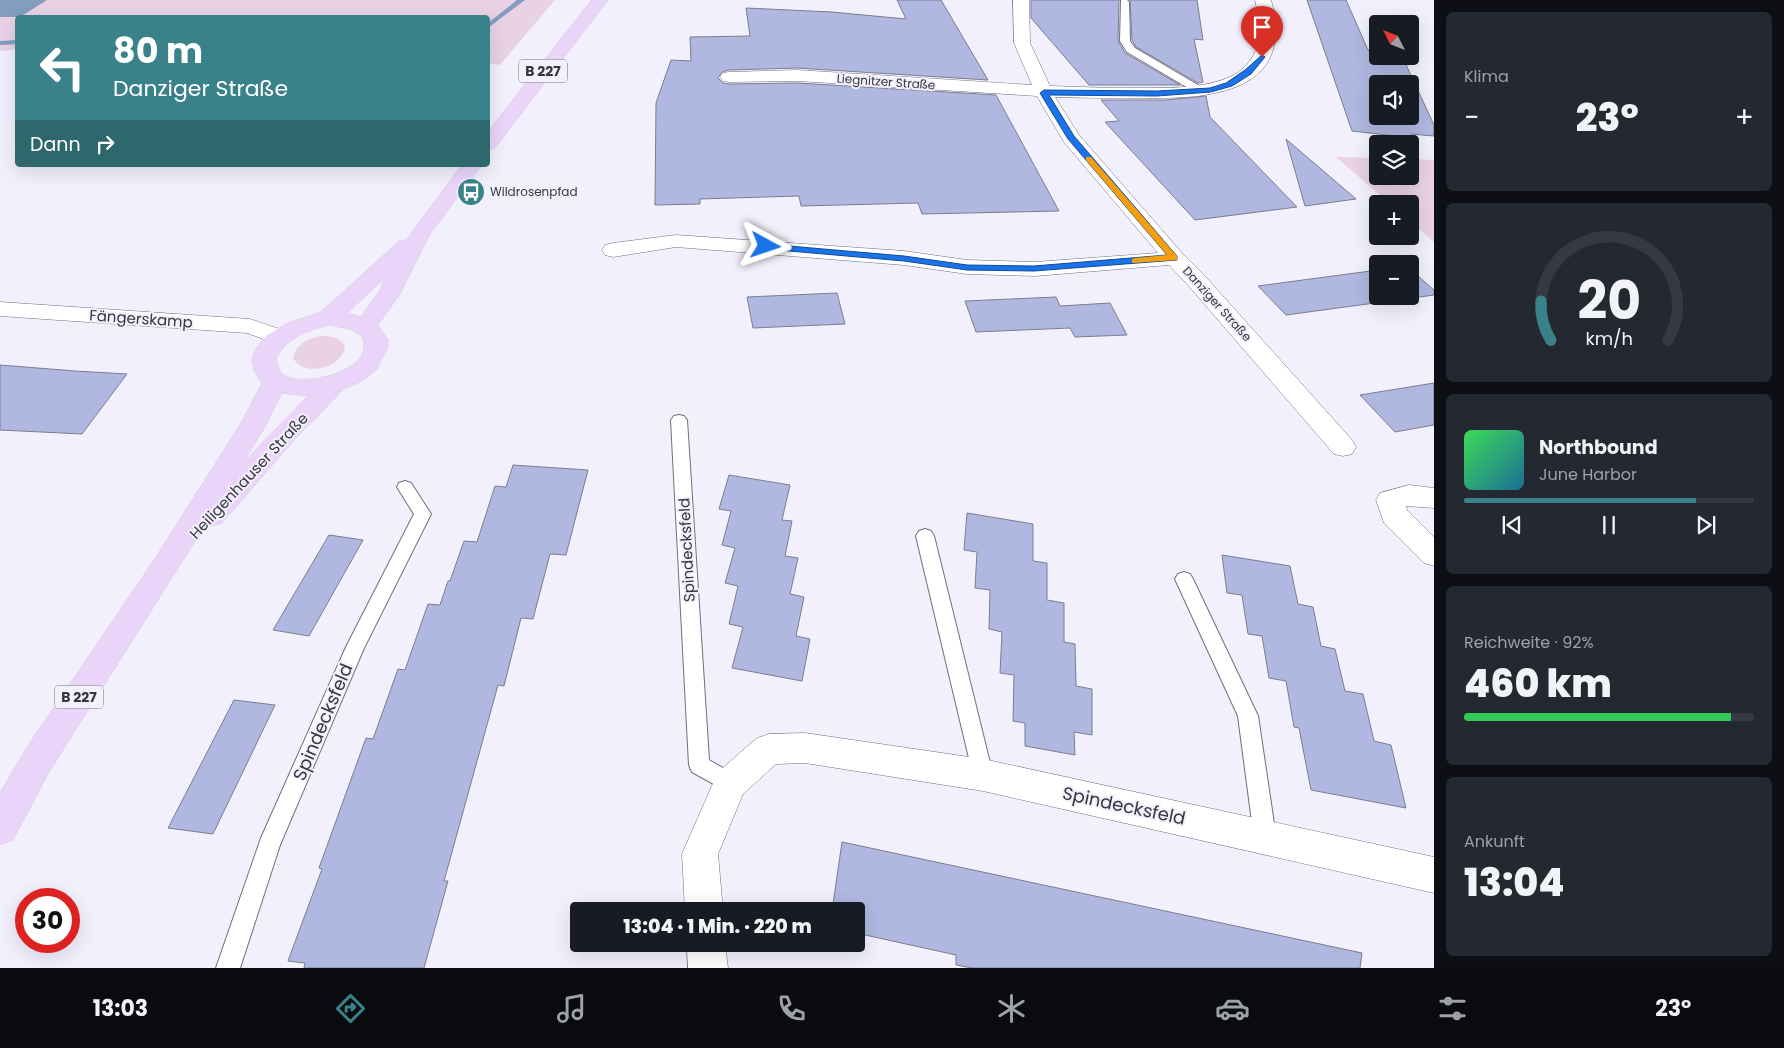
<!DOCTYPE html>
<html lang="de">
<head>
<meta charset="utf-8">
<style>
  :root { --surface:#171b24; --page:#242831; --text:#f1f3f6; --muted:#9ea1a6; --line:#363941; --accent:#3a8289 }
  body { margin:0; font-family:Poppins,sans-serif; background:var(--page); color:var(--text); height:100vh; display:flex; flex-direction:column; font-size:19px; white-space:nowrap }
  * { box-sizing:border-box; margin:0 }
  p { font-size:16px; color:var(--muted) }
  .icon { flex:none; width:28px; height:28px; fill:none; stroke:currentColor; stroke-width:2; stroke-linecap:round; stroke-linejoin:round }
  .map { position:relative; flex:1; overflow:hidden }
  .panel { display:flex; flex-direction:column; gap:12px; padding:12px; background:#0d0f14; width:350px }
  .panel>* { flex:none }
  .hud { position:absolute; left:15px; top:15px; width:475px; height:152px; border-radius:5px; box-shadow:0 5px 20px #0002; background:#3a8289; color:#fff; overflow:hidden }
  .needle { width:32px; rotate:312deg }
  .buttons { position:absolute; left:1369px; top:15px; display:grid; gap:10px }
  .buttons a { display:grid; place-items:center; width:50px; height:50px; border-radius:5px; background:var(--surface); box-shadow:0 5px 20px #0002; font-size:25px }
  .speed { position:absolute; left:15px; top:888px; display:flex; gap:10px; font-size:25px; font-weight:700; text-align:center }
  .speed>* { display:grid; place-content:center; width:65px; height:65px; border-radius:50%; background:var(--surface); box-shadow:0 5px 20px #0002; line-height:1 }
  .speed .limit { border:8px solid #d22; background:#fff; color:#111 }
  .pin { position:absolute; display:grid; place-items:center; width:42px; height:42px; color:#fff; margin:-51px -21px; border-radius:50% 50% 50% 0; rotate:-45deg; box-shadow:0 0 5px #0007 }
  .pin .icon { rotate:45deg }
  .me { position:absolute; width:55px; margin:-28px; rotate:95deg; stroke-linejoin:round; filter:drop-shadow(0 0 4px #0008) }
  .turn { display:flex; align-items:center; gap:18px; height:105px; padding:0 15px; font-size:22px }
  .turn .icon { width:65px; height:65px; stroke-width:2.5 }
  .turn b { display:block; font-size:35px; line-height:42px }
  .then { display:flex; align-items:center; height:48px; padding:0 15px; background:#0003; gap:10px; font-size:19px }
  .big { font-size:38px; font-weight:800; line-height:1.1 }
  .panel .widget { flex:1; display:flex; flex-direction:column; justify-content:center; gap:8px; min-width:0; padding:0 18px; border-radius:8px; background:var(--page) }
  .panel .dial { align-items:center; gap:0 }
  .dial svg { height:130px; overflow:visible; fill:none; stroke:var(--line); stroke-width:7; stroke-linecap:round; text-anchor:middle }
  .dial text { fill:var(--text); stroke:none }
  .song { display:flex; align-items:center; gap:15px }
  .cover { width:60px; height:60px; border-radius:8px; background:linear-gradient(135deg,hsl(130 70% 55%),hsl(200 70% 35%)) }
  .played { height:5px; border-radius:2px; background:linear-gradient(90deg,var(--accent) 80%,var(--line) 80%) }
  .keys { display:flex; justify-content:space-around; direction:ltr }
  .heat { display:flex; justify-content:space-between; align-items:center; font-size:28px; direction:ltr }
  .charge { height:8px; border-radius:4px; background:linear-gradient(90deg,#34c759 92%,var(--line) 0) }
  .trip { position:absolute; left:570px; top:902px; width:295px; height:50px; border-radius:5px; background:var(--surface); box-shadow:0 5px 20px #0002; font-weight:800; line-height:50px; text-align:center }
  .tabs { display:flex; height:80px; justify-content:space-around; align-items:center; background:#090b0e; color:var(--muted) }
  .tabs .icon { width:35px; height:35px }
  .tabs .selected { color:var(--accent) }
  .tabs b { font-size:22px; color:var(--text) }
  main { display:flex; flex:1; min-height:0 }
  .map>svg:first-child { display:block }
  .green { fill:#e9d2e6 }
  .water { fill:#859dbf }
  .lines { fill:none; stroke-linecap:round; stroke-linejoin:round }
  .stream { fill:#859dbf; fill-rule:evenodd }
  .building { fill:#b0b8e1; stroke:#7a7e8c; fill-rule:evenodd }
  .lane-casing { stroke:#716e7d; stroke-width:2 }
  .street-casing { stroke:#716e7d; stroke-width:1 }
  .primary-casing { stroke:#d3d3d4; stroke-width:1 }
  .lane { fill:#fff; fill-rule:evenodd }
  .street { fill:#fff; fill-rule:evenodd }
  .primary { fill:#ebd4fa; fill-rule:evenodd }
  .route { fill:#1a73e8; stroke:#114b97 }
  .slow { fill:#f59e0b }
  .labels { text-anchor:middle; stroke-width:4; stroke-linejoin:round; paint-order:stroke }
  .far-street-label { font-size:12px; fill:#37363c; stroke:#f2f0fd }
  .far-poi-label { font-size:12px; fill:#37363c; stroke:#f2f0fd; text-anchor:start }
  .shield { fill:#f2f0fd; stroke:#6f6e76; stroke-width:1 }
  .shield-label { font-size:14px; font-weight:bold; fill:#37363c }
  .street-label { font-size:15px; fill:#37363c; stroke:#f2f0fd }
  .near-street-label { font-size:18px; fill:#37363c; stroke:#f2f0fd }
</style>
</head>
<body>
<main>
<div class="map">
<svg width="1434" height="968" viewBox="0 0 1434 968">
  <rect width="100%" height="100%" fill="#f2f0fd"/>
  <path class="green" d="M 0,0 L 555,0 L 500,65 L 488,63 L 488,18 L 18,18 L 17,49 L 0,51 Z
    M 1336,157 L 1377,158 L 1378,176 L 1410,176 L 1410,159 L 1434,160 L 1434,242 L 1410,221 L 1410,204 L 1390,204 Z
    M 320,336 C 331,336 340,337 345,346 C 343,368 304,378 293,358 C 296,344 308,339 320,336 Z"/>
  <path class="water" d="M 0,0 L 47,0 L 20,17 L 0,17 Z"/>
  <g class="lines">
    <path class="stream" d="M 517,0 L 525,0 L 488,28 L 488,23 Z
      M 18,40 L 18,44 L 0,45 L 0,41 Z"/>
  </g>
  <path class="building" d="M 897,0 L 941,0 L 988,80 L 797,68 L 729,70 L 722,72 L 718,78 L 723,83 L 729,84 L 797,83 L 996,95 L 1059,211 L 922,214 L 918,203 L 801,206 L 799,196 L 700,199 L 700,204 L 655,205 L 656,103 L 671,60 L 691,61 L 690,37 L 750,36 L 746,8 L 832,12 L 906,19 Z
    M 1031,0 L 1119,0 L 1118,41 L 1125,53 L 1180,85 L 1089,85 L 1031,18 Z
    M 1130,0 L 1197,0 L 1203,40 L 1194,39 L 1203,82 L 1198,83 L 1136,47 L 1132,40 Z
    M 1307,0 L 1346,0 L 1368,50 L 1378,51 L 1378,56 L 1402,56 L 1434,125 L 1434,136 L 1411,134 L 1413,138 L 1352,131 ZM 1378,84 L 1410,84 L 1410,116 L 1378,116 Z
    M 1206,96 L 1210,117 L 1297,207 L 1195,220 L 1105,122 L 1119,121 L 1101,100 L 1166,100 Z
    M 1286,139 L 1356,199 L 1305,206 Z
    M 1410,269 L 1434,290 L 1434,295 L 1286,315 L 1258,286 L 1378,270 L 1378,296 L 1410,296 Z
    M 837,293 L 845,324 L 753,328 L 747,297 Z
    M 1056,297 L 1060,306 L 1110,303 L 1127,335 L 1075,337 L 1070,328 L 976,332 L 965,301 Z
    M 0,365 L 75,371 L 127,374 L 82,434 L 0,430 Z
    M 1434,383 L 1434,425 L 1395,432 L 1360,395 Z
    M 513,465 L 588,470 L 566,555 L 550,554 L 533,619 L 521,618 L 504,686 L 498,685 L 444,881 L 448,881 L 424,968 L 304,968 L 305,963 L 288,961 L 322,869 L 319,868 L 366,738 L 373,739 L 398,669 L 405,670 L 428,604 L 440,605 L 448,581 L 450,581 L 464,541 L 477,542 L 495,486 L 506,487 Z
    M 729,475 L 790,485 L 782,520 L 792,521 L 785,556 L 798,558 L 790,594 L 804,597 L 796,636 L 810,639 L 802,681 L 732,668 L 743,627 L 729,624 L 738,586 L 725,583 L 735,548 L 722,545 L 731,511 L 719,509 Z
    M 967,513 L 1033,524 L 1033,561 L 1047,563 L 1047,600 L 1064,603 L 1064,642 L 1075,644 L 1076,686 L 1092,689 L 1092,735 L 1074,732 L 1075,755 L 1025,746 L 1025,723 L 1013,721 L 1014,675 L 1000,673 L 1002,632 L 989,629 L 990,590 L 975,588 L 977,552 L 964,550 Z
    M 329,535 L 363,540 L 309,636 L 273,630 Z
    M 1222,555 L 1290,566 L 1298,604 L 1313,607 L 1321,646 L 1335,649 L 1345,691 L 1363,694 L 1374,741 L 1391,745 L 1406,808 L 1311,790 L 1299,728 L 1294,727 L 1286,681 L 1269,678 L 1262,636 L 1248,634 L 1242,595 L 1227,593 Z
    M 234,700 L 275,705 L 213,834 L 168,828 Z
    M 842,842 L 1362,953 L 1360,968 L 972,968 L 956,965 L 956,955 L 856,933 L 856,911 L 832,911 Z"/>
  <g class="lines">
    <g class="lane-casing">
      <path id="lane" d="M 1121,0 L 1127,0 L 1129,2 L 1130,41 L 1135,48 L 1203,88 L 1204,90 L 1203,92 L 1195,92 L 1127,52 L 1120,41 Z
        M 679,415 L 684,416 L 687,420 L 709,760 L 737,776 L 740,783 L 737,790 L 730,793 L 692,772 L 689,765 L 671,420 L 674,416 Z
        M 405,481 L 411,483 L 431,514 L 364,648 L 280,845 L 240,968 L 216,968 L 261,838 L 346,647 L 414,514 L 397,487 L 399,483 Z
        M 925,529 L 931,531 L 934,536 L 993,775 L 990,782 L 983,784 L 976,782 L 973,775 L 916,536 L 919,531 Z
        M 1184,572 L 1190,574 L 1193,579 L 1258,716 L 1276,837 L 1273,844 L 1265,847 L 1257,844 L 1254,837 L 1238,716 L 1175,579 L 1178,574 Z"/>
    </g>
    <g class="street-casing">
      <path id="street" d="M 1013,0 L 1029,0 L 1030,43 L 1050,86 C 1080,87 1111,88 1141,88 C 1205,88 1277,87 1255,0 L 1271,0 C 1297,95 1207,99 1140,98 C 1111,98 1083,98 1055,97 L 1079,135 L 1182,253 L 1204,275 L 1352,440 L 1356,447 L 1352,454 L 1343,456 L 1334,454 L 1188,285 L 1169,265 L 1035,276 L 967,274 L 904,265 L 676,247 L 613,257 L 605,255 L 602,250 L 605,245 L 613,243 L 676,235 L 904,251 L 967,260 L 1035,262 L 1158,253 L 1064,142 L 1037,96 L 797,81 L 729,82 L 723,81 L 720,77 L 723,73 L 729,72 L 797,70 L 1032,85 L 1014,43 Z
        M 0,302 L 250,319 L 288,332 L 292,337 L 288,342 L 280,345 L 247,333 L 0,316 Z
        M 1409,485 L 1434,488 L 1434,508 L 1406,506 L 1407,510 L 1434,537 L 1434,566 L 1424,563 L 1384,523 L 1376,500 L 1380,493 Z
        M 805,733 L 983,759 L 1434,857 L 1434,893 L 983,791 L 805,763 L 776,764 L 743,794 L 718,854 L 723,911 L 685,911 L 682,854 L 718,772 L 757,738 L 769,734 Z
        M 687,944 L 725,944 L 728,968 L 688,968 Z"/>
    </g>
    <g class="primary-casing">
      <path id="primary" d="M 592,0 L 608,0 L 495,148 L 488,150 L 488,132 Z
        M 462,165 L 482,165 L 430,234 L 400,294 L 378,325 L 388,340 L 387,349 L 377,369 L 364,380 L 344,389 L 295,439 L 222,523 L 212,526 L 206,524 L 49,772 L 13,840 L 0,845 L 0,793 L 25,750 L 154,560 L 241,423 L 262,383 L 254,371 L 252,360 L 255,350 L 266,336 L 288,323 L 321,312 L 399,241 L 406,240 ZM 386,277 L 378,293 L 361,317 L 348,313 ZM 329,325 L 350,329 L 362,336 C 376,370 313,384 291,378 C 287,377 284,375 281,373 L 276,360 C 283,339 309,330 329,325 ZM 282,393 L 308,396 L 243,463 L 266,425 Z"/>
    </g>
    <use href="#lane" class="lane"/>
    <use href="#street" class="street"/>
    <use href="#primary" class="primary"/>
  </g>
  <path class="route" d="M 1262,55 L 1265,57 L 1251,74 L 1232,86 L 1211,92 L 1157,96 L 1049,95 L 1074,136 L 1177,256 L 1177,260 L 1034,271 L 967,270 L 904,261 L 766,249 L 761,246 L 766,244 L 904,256 L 967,265 L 1034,266 L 1167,255 L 1068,139 L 1040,93 L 1044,90 L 1157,91 L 1210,88 L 1226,83 L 1245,70 Z"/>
  <path class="slow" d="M 1086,157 L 1091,157 L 1177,256 L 1177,260 L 1132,263 L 1132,259 L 1135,258 L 1167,255 L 1086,160 Z"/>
  <defs>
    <g id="bus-disc" transform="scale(1.4375)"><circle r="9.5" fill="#3a8289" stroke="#f2f0fd"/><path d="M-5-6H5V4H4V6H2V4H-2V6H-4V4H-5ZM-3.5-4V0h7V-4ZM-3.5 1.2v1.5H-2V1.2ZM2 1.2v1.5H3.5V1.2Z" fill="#fff"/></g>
  </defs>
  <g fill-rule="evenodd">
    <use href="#bus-disc" x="471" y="192"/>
  </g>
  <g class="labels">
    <g class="far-street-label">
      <text transform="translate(886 82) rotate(4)" y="4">Liegnitzer Straße</text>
      <text transform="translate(1217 304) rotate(48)" y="4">Danziger Straße</text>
    </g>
    <g class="far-poi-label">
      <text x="490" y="196">Wildrosenpfad</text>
    </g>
    <g class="shield">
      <rect x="519" y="59.5" width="48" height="23" rx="4"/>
      <rect x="55" y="685.5" width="48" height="23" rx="4"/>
    </g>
    <g class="shield-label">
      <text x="543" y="76">B 227</text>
      <text x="79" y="702">B 227</text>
    </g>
    <g class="street-label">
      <text transform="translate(141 319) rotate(4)" y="5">Fängerskamp</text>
      <text transform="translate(249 476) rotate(-47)" y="5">Heiligenhauser Straße</text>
      <text transform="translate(687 550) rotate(-93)" y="5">Spindecksfeld</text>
    </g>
    <g class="near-street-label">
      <text transform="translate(323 722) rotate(-67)" y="6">Spindecksfeld</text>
      <text transform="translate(1124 806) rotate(12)" y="6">Spindecksfeld</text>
    </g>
  </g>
</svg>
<div class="buttons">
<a><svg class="needle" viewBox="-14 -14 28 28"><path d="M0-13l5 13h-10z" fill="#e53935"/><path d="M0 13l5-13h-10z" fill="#9ea1a6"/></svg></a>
<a><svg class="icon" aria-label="sound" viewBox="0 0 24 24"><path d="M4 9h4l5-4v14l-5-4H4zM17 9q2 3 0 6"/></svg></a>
<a><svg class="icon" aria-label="layers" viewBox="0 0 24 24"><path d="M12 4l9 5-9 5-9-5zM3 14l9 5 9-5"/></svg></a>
<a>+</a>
<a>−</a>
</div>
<div class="speed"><div class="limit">30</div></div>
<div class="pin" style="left:1262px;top:57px;background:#d93025"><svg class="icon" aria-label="arrive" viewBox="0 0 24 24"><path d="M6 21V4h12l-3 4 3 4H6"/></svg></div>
<svg class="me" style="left:766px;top:246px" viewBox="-20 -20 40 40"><path d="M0-17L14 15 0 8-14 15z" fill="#1a73e8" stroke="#fff" stroke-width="4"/></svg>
<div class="trip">13:04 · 1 Min. · 220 m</div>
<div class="hud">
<div class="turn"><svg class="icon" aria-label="left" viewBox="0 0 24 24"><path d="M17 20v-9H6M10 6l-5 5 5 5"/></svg><div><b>80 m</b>Danziger Straße</div></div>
<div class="then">Dann<svg class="icon" aria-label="right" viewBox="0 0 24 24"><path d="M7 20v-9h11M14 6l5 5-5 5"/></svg></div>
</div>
</div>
<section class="panel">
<div class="widget"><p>Klima</p>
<div class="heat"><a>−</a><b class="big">23°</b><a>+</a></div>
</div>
<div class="widget dial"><svg viewBox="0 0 100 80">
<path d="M14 69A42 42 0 1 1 86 69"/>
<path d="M14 69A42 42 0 0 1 8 45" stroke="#3a8289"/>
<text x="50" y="56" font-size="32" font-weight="700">20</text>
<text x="50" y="72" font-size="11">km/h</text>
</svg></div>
<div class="widget">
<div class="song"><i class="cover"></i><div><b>Northbound</b><p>June Harbor</p></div></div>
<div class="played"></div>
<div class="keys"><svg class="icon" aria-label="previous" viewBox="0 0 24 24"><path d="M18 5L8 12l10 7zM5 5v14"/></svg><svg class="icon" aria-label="pause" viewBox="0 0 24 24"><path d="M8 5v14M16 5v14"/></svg><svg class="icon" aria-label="next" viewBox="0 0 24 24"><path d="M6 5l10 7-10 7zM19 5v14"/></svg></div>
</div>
<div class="widget"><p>Reichweite · 92%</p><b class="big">460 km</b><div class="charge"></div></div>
<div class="widget"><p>Ankunft</p><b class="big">13:04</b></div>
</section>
</main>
<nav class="tabs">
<b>13:03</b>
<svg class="icon selected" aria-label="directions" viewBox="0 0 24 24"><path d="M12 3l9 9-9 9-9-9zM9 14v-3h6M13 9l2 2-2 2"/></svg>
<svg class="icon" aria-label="music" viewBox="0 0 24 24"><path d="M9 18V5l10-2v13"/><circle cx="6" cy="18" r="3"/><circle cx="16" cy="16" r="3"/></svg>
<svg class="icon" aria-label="phone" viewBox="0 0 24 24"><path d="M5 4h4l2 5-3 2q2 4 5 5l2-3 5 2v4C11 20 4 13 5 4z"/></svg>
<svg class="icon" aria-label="climate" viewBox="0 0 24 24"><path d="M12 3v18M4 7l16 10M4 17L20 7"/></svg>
<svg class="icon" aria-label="car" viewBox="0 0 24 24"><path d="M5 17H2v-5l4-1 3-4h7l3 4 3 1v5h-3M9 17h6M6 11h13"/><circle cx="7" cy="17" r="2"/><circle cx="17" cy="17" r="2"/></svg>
<svg class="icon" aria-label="filters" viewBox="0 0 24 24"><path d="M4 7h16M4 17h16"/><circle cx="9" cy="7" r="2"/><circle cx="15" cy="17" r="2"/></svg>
<b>23°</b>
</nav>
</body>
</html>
